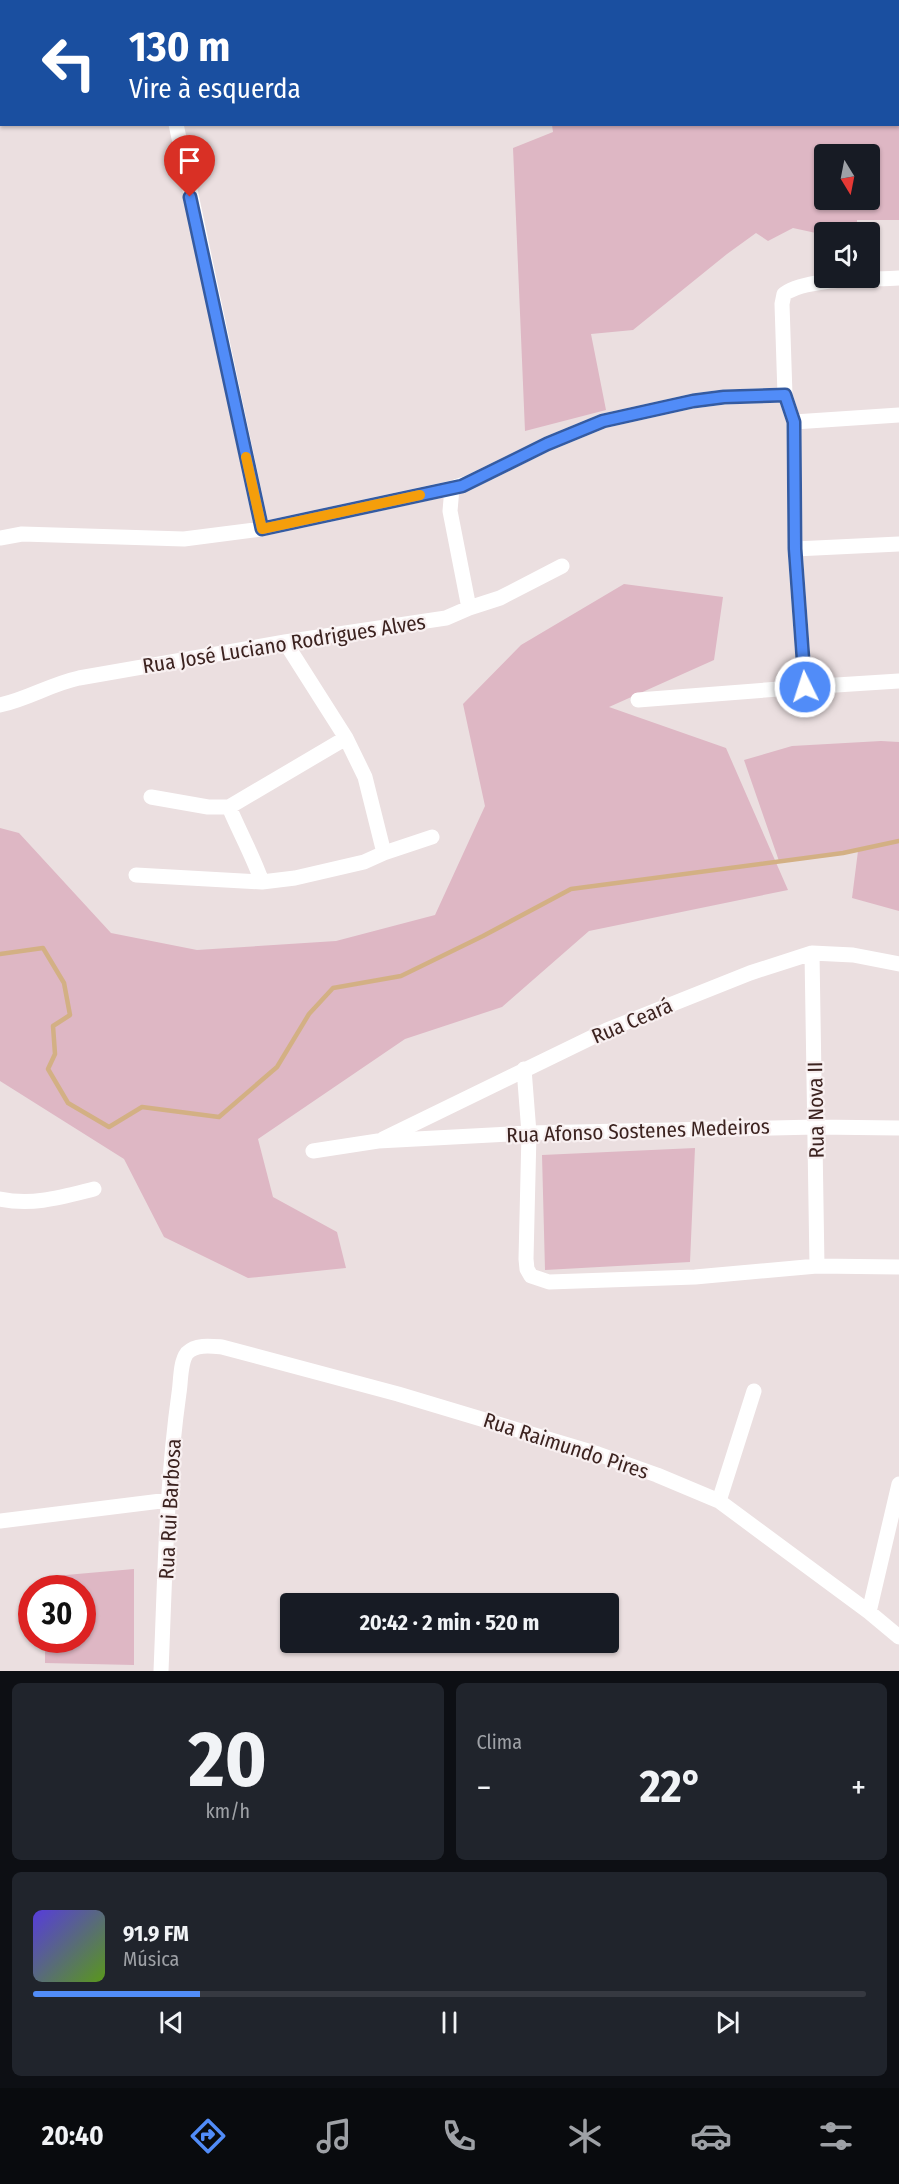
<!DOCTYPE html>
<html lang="pt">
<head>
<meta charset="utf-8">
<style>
  :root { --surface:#171b24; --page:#20242c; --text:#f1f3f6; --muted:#9ea1a6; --line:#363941; --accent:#518cf8 }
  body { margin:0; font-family:"Fira Sans Condensed",sans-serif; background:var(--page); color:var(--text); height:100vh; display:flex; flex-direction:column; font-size:22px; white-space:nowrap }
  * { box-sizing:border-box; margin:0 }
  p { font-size:20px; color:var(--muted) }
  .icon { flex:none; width:33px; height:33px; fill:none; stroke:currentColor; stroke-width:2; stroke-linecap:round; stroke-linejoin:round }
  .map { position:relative; height:1671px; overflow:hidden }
  .drawer { display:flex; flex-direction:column; gap:12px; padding:12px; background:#0d0f14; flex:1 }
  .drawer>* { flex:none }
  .banner { position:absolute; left:0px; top:0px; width:900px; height:126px; box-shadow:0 2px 4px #0004; background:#1a4fa0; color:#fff; overflow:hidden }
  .needle { width:39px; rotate:170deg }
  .fabs { position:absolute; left:814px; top:144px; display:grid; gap:12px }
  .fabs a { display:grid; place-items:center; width:66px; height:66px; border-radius:6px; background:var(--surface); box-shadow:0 2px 4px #0004; font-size:30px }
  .speed { position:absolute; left:18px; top:1575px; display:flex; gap:12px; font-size:30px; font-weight:700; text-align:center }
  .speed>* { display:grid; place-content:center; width:78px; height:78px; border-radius:50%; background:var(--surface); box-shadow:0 2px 4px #0004; line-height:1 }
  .speed .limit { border:9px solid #d22; background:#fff; color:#111 }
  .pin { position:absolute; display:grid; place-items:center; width:51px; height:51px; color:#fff; margin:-62px -26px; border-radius:50% 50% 50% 0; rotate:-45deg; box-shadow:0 0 6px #0007 }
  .pin .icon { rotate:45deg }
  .me { position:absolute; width:66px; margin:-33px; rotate:356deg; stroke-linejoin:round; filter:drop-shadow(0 0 4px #0008) }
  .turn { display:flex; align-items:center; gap:21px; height:126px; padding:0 30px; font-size:27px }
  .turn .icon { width:78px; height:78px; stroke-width:2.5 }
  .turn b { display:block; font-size:42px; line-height:51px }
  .big { font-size:45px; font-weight:700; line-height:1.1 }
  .drawer .card { flex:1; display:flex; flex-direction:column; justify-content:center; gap:9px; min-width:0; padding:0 21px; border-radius:9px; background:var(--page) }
  .drawer .dial { align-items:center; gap:0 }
  .dial b { font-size:78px; line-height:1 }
  .song { display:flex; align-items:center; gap:18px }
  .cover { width:72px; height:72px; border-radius:9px; background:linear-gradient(135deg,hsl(250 70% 55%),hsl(90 70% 35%)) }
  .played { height:6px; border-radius:3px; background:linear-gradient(90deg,var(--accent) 20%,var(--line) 20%) }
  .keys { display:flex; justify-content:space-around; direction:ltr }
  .heat { display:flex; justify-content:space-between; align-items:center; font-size:33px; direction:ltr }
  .drawer .tiles { flex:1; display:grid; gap:12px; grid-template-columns:1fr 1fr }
  .card:last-child { grid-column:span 2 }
  .trip { position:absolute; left:280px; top:1593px; width:339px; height:60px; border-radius:6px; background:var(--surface); box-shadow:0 2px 4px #0004; font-weight:700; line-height:60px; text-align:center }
  .tab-bar { display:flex; height:96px; justify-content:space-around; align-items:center; background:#090b0e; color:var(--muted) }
  .tab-bar .icon { width:42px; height:42px }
  .tab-bar .active { color:var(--accent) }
  .tab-bar b { font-size:27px; color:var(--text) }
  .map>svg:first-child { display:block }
  .green { fill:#deb7c4; fill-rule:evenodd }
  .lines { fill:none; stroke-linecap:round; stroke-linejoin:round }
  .stream { stroke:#d3b084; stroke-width:4.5 }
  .minor { stroke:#fff; stroke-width:15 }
  .route-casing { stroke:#355ba1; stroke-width:15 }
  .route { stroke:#518cf8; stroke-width:10 }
  .slow { stroke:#f59e0b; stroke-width:10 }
  .labels { text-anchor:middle; stroke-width:4.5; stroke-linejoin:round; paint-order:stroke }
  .street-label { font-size:21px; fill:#3c2320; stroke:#f8f0f1 }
</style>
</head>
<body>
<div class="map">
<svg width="899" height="1671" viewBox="0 0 899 1671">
  <rect width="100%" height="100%" fill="#ebdfe0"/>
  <path class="green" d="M 335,0 L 899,0 L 899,220 L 857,220 L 857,232 L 825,232 L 825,235 L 793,228 L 768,241 L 756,233 L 727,254 L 633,330 L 591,334 L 606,410 L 525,431 L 513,148 L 553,132 L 552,125 L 898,124 L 898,2 ZM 825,154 L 870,154 L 870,200 L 825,200 Z
    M 624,584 L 723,597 L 714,660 L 609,707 L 726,748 L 788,890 L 589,931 L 502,1007 L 405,1039 L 258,1139 L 273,1197 L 337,1232 L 346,1268 L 248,1278 L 164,1237 L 124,1159 L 0,1081 L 0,828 L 19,833 L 111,933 L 197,950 L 336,941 L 435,915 L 485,806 L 463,704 L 521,645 Z
    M 881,741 L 899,742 L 899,911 L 852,898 L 858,851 L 779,861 L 744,760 L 792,746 Z
    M 695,1148 L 690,1262 L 545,1270 L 542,1155 Z
    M 134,1569 L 134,1665 L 45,1663 L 45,1640 L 82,1640 L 82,1588 L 44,1588 L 43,1577 Z"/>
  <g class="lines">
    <path class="stream" d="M 0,954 L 43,948 L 64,983 L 70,1015 L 53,1026 L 55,1054 L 48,1069 L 68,1103 L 109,1127 L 142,1107 L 219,1117 L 277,1067 L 309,1014 L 333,988 L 401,976 L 483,936 L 571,889 L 843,853 L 899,841"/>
    <path class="minor" d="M 151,0 L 151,2
      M 176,124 L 262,529
      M 794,422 L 899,415
      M 0,538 L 22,534 L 184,539 L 262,529 L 452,488
      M 795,549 L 899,544
      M 469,608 L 450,511 L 452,488 L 468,483 L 547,444 L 603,421 L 693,401 L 724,397 L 785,395
      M 285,642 L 346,738 L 365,777 L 384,853
      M 805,687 L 795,549 L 794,422 L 785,395 L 782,304 L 784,294 C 808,277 869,280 899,278
      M 638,700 L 805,687 L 899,681
      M 0,705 C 28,699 51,684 79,678 L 285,642 L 446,618 L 469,608 L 500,598 L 562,566
      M 151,797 L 208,807 L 229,807 L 346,738
      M 229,807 C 240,833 253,856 262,882
      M 136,875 L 262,882 L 295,878 L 364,862 L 384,853 L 432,837
      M 812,953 L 817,1266
      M 524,1069 L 529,1133 L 526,1259 L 527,1269 L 531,1276 L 549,1282 L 695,1277 L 817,1266 L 899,1267
      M 383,1139 L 607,1030 L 750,973 L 812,953 L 853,955 L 899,964
      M 313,1151 L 378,1141 L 529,1133 L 816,1127 L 899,1128
      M 0,1199 C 33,1206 62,1197 94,1189
      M 719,1501 L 754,1391
      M 0,1521 L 169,1500
      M 869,1612 L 899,1484
      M 161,1671 C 165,1578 166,1485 179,1393 C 181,1381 180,1362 187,1353 C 196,1344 211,1346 222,1347 L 398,1394 L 598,1454 L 657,1475 L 719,1501 L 869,1612 L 899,1637"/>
  </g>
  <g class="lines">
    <g class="route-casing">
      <path id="route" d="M 190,197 L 262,529 L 462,486 L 547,444 L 603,421 L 693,401 L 724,397 L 785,395 L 794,422 L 795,549 L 805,687"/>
    </g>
    <use href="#route" class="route"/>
    <path class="slow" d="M 246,457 L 262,529 L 420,495"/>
  </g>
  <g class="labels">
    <g class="street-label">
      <text transform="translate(284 644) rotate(-9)" y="7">Rua José Luciano Rodrigues Alves</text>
      <text transform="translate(632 1021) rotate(-23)" y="7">Rua Ceará</text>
      <text transform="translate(816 1110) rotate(-91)" y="7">Rua Nova II</text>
      <text transform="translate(638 1131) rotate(-2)" y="7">Rua Afonso Sostenes Medeiros</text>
      <text transform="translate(566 1446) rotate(18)" y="7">Rua Raimundo Pires</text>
      <text transform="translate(170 1509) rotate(-87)" y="7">Rua Rui Barbosa</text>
    </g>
  </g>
</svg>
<div class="fabs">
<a><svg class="needle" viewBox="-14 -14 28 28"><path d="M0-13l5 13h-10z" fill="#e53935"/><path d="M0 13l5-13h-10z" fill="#9ea1a6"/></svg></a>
<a><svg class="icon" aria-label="sound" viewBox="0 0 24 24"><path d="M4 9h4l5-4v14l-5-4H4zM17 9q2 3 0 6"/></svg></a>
</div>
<div class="speed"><div class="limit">30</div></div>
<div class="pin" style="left:190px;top:197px;background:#d93025"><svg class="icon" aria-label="arrive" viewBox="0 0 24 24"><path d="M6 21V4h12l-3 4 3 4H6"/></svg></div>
<svg class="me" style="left:805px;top:687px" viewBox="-20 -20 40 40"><circle r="17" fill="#518cf8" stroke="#fff" stroke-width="3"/><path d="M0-11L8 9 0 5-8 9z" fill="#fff"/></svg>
<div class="trip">20:42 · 2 min · 520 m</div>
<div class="banner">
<div class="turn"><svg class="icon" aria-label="left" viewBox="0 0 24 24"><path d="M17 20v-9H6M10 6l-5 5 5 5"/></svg><div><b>130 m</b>Vire à esquerda</div></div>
</div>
</div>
<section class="drawer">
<div class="tiles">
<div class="card dial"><b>20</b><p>km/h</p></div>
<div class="card"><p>Clima</p>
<div class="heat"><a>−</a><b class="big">22°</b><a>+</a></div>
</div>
<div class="card">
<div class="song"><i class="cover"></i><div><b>91.9 FM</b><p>Música</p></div></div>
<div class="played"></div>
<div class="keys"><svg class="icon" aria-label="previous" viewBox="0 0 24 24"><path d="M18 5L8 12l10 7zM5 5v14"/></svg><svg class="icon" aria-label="pause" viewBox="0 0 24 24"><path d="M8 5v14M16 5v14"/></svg><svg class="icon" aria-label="next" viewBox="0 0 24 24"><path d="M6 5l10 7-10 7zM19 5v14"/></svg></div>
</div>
</div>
</section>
<nav class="tab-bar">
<b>20:40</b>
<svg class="icon active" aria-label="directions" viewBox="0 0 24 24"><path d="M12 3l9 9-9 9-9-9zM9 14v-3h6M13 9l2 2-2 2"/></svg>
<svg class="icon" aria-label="music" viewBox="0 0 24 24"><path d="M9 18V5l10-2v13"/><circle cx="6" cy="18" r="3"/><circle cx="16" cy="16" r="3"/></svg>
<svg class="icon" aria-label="phone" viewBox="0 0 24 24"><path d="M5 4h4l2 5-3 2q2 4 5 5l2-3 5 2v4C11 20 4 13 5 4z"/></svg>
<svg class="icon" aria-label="climate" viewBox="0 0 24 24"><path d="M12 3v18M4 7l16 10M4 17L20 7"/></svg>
<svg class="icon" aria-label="car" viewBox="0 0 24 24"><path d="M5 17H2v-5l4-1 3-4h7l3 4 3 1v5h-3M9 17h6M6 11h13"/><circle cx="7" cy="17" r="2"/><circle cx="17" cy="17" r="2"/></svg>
<svg class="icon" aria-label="filters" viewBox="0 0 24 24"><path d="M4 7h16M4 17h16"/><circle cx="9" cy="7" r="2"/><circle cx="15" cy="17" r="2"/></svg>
</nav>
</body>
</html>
